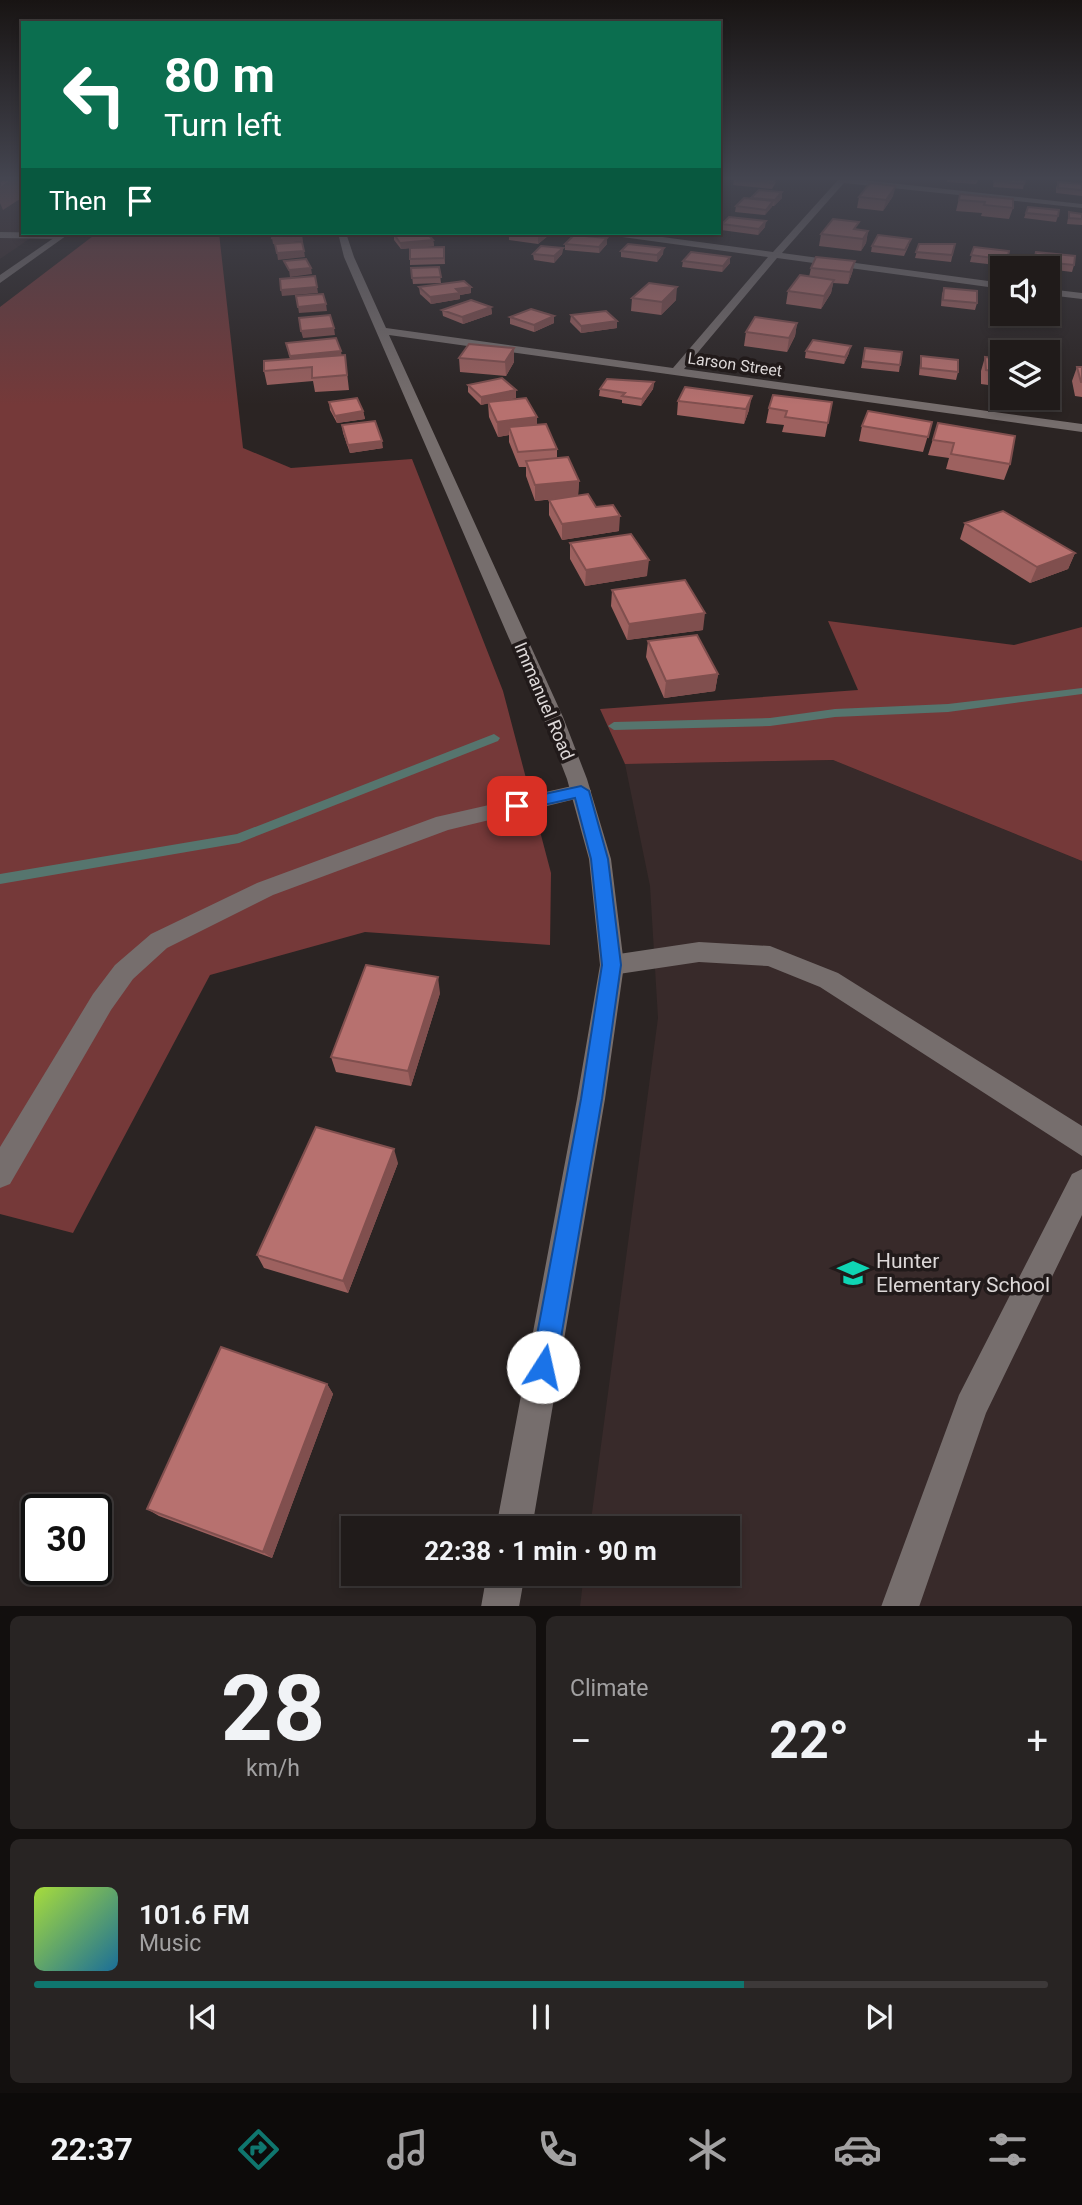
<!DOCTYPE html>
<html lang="en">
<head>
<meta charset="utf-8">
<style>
  :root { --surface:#201b1a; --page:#282423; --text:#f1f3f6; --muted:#a2a1a2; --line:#3d3939; --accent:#0f766e }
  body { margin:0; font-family:Roboto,sans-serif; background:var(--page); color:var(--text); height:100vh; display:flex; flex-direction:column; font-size:26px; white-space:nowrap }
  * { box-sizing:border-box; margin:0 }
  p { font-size:23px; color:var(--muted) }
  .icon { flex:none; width:38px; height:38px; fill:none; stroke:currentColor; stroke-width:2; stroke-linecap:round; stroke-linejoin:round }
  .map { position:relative; height:1606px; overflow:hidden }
  .details { display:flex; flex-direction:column; gap:10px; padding:10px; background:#120f0e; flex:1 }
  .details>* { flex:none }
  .banner { position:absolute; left:21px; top:21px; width:700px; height:214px; border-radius:0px; box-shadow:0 4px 10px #0003,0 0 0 2px var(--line); background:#0b6e4f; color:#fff; overflow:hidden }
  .tools { position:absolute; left:990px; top:256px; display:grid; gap:14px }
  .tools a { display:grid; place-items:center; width:70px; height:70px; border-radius:0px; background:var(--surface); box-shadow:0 4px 10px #0003,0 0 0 2px var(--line); font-size:35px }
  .speed { position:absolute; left:21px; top:1494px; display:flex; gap:14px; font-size:35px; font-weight:700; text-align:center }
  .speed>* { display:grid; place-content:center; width:91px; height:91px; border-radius:50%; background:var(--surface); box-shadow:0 4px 10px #0003,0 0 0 2px var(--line); line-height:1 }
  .speed .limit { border:4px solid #111; border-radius:10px; background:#fff; color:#111 }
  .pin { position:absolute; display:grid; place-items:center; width:60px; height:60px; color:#fff; margin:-30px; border-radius:14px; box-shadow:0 4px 10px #0006 }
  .me { position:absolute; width:77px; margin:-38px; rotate:10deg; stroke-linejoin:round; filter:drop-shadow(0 0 5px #0008) }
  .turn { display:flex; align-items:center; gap:24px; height:147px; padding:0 28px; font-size:32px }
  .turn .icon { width:91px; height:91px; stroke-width:2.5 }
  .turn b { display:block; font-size:49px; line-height:60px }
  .then { display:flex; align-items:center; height:66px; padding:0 28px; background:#0003; gap:14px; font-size:26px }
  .big { font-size:52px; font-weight:700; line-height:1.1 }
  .details .widget { flex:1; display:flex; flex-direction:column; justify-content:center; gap:10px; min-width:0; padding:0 24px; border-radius:10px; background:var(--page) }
  .details .dial { align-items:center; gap:0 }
  .dial b { font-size:91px; line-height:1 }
  .song { display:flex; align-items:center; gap:21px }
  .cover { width:84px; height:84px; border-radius:10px; background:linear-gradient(135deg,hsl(80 70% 55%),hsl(200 70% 35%)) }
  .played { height:7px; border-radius:4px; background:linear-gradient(90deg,var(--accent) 70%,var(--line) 70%) }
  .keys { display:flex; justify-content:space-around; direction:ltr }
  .heat { display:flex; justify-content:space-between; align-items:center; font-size:38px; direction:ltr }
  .details .tiles { flex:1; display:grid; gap:10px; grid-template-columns:1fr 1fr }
  .widget:last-child { grid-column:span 2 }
  .trip { position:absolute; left:341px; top:1516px; width:399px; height:70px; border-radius:0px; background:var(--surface); box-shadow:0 4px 10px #0003,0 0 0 2px var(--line); font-weight:700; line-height:70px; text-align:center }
  .tabs { display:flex; height:112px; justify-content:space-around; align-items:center; background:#0d0b0a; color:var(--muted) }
  .tabs .icon { width:49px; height:49px }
  .tabs .on { color:var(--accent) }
  .tabs b { font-size:32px; color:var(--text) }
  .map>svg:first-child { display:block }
  .built { fill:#382a2a }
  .green { fill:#753939 }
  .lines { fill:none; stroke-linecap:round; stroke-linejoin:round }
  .stream { fill:#56756e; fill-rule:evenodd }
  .service { fill:#766e6d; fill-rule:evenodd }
  .minor { fill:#766e6d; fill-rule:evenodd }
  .secondary { fill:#766e6d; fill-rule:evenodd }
  .wall { fill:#9d615f }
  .shaded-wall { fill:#804f4e }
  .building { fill:#b7716f; stroke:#804f4e; stroke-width:2 }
  .route { fill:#1a73e8; stroke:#114b97; stroke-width:2 }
  .labels { text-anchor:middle; stroke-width:7; stroke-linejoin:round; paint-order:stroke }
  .far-street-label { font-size:16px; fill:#ddd8d8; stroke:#211a1a }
  .street-label { font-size:18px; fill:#ddd8d8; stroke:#211a1a }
  .near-poi-label { font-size:21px; fill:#ddd8d8; stroke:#211a1a; text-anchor:start }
</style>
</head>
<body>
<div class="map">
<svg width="1082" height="1607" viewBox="0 0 1082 1607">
  <rect width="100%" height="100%" fill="#2b2423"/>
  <path class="built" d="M 0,180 L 23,180 L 23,233 L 38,233 L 0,259 Z
    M 833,760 L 1082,861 L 1082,1606 L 580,1607 L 584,1573 L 728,1573 L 728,1528 L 590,1528 L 658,1018 L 650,886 L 625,764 Z"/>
  <path class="green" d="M 97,233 L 219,233 L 243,448 L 291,468 L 412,459 L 503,691 L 551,873 L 550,945 L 365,932 L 210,975 L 73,1233 L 0,1214 L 0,307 Z
    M 828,621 L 1014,645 L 1082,627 L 1082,861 L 833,760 L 625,764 L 600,709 L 858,690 Z"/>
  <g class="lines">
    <path class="stream" d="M 1082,688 L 1082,694 L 948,712 L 835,717 L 770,726 L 614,730 L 608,726 L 614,722 L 770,718 L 835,709 L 948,704 Z
      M 494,734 L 500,738 L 498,741 L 239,843 L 0,884 L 0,874 L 237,834 Z"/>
    <path class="service" d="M 0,232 L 61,233 L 65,236 L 61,239 L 0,238 Z
      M 581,784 L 588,786 L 591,791 L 588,796 L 448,830 L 273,895 L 167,948 L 133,979 L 111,1010 L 10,1184 L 0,1188 L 0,1147 L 93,994 L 115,965 L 151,934 L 257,883 L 436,817 Z
      M 699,942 L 770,946 L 838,973 L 1082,1126 L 1082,1156 L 820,987 L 768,966 L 699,962 L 612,975 L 603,972 L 600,965 L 603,958 L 612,955 Z
      M 1082,1169 L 1082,1215 L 986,1413 L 919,1607 L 881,1607 L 959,1395 L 1072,1174 Z"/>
    <path class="minor" d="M 838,180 L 863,180 L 1082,204 L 1082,208 L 844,183 L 782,253 L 1003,283 L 1003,289 L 777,258 L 684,369 L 1082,424 L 1082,432 L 389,335 L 563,717 L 587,779 L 611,859 L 624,965 L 605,1099 L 532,1528 L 496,1528 L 577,1099 L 600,965 L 589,859 L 567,779 L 543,717 L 344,257 L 338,233 L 346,233 L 354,257 L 386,328 L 673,368 L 768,257 L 615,236 L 611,233 L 633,233 L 773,252 Z
      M 1048,289 L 1082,293 L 1082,299 L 1048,295 Z
      M 487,1573 L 525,1573 L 519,1607 L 481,1607 Z"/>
    <path class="secondary" d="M 61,233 L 70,233 L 0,283 L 0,275 Z"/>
  </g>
  <path class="wall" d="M 734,180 L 776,182 L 772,189 L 733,185 Z
    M 947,180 L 978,180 L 976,184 L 947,182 Z
    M 994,180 L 1025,180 L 1023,189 L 993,187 Z
    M 1058,182 L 1082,184 L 1082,196 L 1056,193 L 1056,188 Z
    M 782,192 L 782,198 L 774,206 L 772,206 L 765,215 L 735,212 L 736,206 L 751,199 L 751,198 Z
    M 960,194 L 1013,208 L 1009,219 L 981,216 L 982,213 L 956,211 Z
    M 893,196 L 883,211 L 857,208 L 859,197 Z
    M 1028,207 L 1058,216 L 1056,222 L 1024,218 Z
    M 1069,212 L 1082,214 L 1082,225 L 1067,224 Z
    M 722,224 L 765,227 L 758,235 L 721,230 Z
    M 868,231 L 866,243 L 861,251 L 819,246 L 821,234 Z
    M 498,233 L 549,233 L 549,235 L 538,244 L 509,240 L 509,236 L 498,235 Z
    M 394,234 L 433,240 L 434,246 L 413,248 L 444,247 L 445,264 L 410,265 L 410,248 L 401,249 L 394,240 Z
    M 607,238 L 607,244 L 599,253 L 565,250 L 565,244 Z
    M 919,244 L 955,244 L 951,262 L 915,258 Z
    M 909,245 L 904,256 L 871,252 L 872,246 Z
    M 974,247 L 1009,251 L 1005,266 L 970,262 Z
    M 563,248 L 562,254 L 554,263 L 534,260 L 533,254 Z
    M 621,251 L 663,254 L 657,262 L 621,257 Z
    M 1036,252 L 1074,265 L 1072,272 L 1048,269 L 1048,268 L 1032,267 Z
    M 730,257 L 730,263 L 722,272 L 682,267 L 683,261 Z
    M 855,261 L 852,273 L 848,284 L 833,283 L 831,293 L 821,309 L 786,304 L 788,291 L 809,277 L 811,268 Z
    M 439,267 L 441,283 L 413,284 L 411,268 Z
    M 419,287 L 471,293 L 460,295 L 460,299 L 431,304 L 420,294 Z
    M 944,288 L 977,303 L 975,310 L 941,306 L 942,294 Z
    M 632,298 L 676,300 L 661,315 L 631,311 Z
    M 1056,305 L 1049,324 L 1012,319 L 1014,313 L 1048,313 Z
    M 491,307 L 492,314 L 463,324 L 443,316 L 442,310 Z
    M 571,315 L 617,328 L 581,333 L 570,322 Z
    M 510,317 L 554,323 L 534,332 L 510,324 Z
    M 797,323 L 795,336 L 787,352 L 744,346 L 746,332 Z
    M 286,343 L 341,355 L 345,355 L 349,390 L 315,392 L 313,381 L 267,385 L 264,371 L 290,359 Z
    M 865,348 L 900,365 L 899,372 L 861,368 Z
    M 806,351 L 849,353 L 844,364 L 805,358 Z
    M 921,356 L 958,372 L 956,380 L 919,375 L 920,363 Z
    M 985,357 L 1003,359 L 1003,387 L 981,384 L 981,371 Z
    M 459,358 L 514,362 L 506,376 L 460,372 Z
    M 1077,367 L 1082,367 L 1082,397 L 1075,396 L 1072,381 Z
    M 654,382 L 653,389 L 641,406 L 622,403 L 622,400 L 599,396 L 600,389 Z
    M 468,385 L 516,398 L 499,401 L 537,417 L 537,425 L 557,449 L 557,458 L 579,481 L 578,496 L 596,507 L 619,531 L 562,540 L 549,515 L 549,500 L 565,498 L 535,501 L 526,476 L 526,467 L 519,467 L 509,442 L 509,435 L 498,437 L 489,417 L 488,403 L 481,405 L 468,392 Z
    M 678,401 L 749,410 L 744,424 L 677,415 Z
    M 329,402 L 363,411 L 365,419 L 337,423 L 330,410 Z
    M 832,402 L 825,437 L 782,432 L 784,425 L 766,423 L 769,408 Z
    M 932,422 L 923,452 L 859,441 L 862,426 Z
    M 938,423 L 1010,464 L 1004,480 L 946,469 L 949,458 L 928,455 Z
    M 342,425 L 383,448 L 350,453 L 343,433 Z
    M 965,523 L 1075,553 L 1068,569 L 1030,583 L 960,539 Z
    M 570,543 L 647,576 L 585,586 L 570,559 Z
    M 612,590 L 703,630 L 627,640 L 611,606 Z
    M 648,641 L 718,674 L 715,691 L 664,698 L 646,657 Z
    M 440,993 L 411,1086 L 336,1072 L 331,1057 Z
    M 398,1163 L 348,1293 L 264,1268 L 257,1255 Z
    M 327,1384 L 333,1394 L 272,1558 L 159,1516 L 147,1509 Z"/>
  <path class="shaded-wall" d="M 13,180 L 23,180 L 23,197 L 3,210 L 0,203 L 0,188 Z
    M 896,186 L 893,196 L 883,211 L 886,200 Z
    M 782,192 L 782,198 L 774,206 L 775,200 Z
    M 773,201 L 772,207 L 765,215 L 766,210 Z
    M 766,221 L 765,227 L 758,235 L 759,229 Z
    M 868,231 L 866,243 L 861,251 L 863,239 Z
    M 538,233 L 549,233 L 549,235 L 538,244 Z
    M 302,235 L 303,241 L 273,244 L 272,238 Z
    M 607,238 L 607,244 L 599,253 L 599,247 Z
    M 433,240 L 434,246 L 401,249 L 400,243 Z
    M 563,248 L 562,254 L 554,263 L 554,256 Z
    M 664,248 L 663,254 L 657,262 L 657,255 Z
    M 304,251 L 305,257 L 278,260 L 277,253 Z
    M 730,257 L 730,263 L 722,272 L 723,266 Z
    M 855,261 L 852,273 L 848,284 L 850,272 Z
    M 311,268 L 312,274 L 290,277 L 289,270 Z
    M 834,280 L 831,293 L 821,309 L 824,296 Z
    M 317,287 L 318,293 L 282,296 L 281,290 Z
    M 471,287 L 471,293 L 460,295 L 460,299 L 431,304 L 430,297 L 456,289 Z
    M 677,287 L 676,300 L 661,315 L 662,302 Z
    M 326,304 L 327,311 L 299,313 L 298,307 Z
    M 491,307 L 492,314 L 463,324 L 462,317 Z
    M 554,316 L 554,323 L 534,332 L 534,325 Z
    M 617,321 L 617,328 L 581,333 L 581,326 Z
    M 797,323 L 795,336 L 787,352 L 789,338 Z
    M 334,328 L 335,335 L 303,338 L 301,331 Z
    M 851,346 L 849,353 L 844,364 L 845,357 Z
    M 514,348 L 514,362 L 506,376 L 505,362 Z
    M 341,351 L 343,364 L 292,369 L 290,356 Z
    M 654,382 L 653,389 L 641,406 L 642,399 Z
    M 516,390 L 516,398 L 481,405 L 481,397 Z
    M 752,396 L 749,410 L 744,424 L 746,409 Z
    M 363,411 L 365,419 L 337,423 L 335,416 Z
    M 537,417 L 537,432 L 509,427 L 509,435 L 498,437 L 497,422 Z
    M 382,441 L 383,448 L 350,453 L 348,445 Z
    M 579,481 L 578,496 L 535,501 L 535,485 Z
    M 620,516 L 619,531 L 562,540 L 562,524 Z
    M 1075,553 L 1068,569 L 1030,583 L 1037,567 Z
    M 649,560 L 647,576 L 585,586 L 586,570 Z
    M 705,613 L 703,630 L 627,640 L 629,624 Z
    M 718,674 L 715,691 L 664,698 L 666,681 Z
    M 438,977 L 440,993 L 411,1086 L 408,1071 Z
    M 394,1149 L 398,1163 L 348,1293 L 343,1281 Z
    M 327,1384 L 333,1394 L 272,1558 L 263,1552 Z"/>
  <path class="building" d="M 0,180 L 13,180 L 0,188 Z
    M 736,180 L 775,180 L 773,183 Z
    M 994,180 L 1025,180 L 1024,184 L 994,181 Z
    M 1058,182 L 1082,184 L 1082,190 L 1058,188 Z
    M 870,183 L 896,186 L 886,200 L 859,197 Z
    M 759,190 L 782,192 L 775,200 L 751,198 Z
    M 960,194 L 1013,199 L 1013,208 L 984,205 L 985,202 L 959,200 Z
    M 744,198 L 773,201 L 766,210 L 736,206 Z
    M 1028,207 L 1059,210 L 1058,216 L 1026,213 Z
    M 1069,212 L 1082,214 L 1082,219 L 1069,218 Z
    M 729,217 L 766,221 L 759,229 L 722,224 Z
    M 833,219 L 859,222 L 854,229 L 868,231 L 863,239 L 821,234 Z
    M 273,233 L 301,233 L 302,235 L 272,238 Z
    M 408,233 L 427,233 L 433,240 L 400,243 L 394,234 Z
    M 574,235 L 607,238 L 599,247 L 565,244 Z
    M 878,235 L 911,239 L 905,250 L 872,246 Z
    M 302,242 L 304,251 L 277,253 L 275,244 Z
    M 628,244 L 664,248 L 657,255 L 621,251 Z
    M 919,244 L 955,244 L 952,255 L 916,252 Z
    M 541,246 L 563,248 L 554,256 L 533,254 Z
    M 444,247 L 444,258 L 410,259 L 410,248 Z
    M 974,247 L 1009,251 L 1007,260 L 971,255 Z
    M 691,252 L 730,257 L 723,266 L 683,261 Z
    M 1036,252 L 1075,256 L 1074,265 L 1034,261 Z
    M 816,257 L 855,261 L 850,272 L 811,268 Z
    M 306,259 L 311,268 L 289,270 L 284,261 Z
    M 439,267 L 441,277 L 412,278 L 411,268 Z
    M 800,275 L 834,280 L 824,296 L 788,291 Z
    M 315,276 L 317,287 L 281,290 L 280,279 Z
    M 464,281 L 471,287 L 456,289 L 460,293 L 430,297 L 419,287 Z
    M 649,283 L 677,287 L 662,302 L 632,298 Z
    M 944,288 L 977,291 L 977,303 L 943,300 Z
    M 323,294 L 326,304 L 298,307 L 296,296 Z
    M 471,300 L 491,307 L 462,317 L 442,310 Z
    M 1048,303 L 1056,305 L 1051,318 L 1023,313 L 1048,313 Z
    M 531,309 L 554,316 L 534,325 L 510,317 Z
    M 606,311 L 617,321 L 581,326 L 571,315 Z
    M 330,315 L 334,328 L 301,331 L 299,318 Z
    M 755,317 L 797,323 L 789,338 L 746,332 Z
    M 336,338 L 341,351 L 290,356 L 286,343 Z
    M 813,340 L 851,346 L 845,357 L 806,351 Z
    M 469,344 L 514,348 L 505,362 L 459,358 Z
    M 865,348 L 902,352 L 900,365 L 863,361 Z
    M 345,355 L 347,375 L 312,378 L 312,367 L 264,371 L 264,361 Z
    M 921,356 L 958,360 L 958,372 L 921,368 Z
    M 985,357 L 1003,359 L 1003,372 L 986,370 Z
    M 1077,367 L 1082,367 L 1082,382 L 1081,382 Z
    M 502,378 L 516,390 L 481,397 L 468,385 Z
    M 607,379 L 654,382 L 642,399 L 622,396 L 625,393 L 600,389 Z
    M 685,387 L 752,396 L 746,409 L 678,401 Z
    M 773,395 L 832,402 L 828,423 L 785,417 L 787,411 L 769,408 Z
    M 357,398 L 363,411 L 335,416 L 329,402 Z
    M 526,398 L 537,417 L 497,422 L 488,402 Z
    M 868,411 L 932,422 L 928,437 L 862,426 Z
    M 375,421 L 382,441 L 348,445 L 342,425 Z
    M 938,423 L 1015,436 L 1010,464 L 951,454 L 954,443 L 933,440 Z
    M 546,424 L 557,449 L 518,452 L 509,427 Z
    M 568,457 L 579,481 L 535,485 L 526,461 Z
    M 588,494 L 596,507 L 613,505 L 620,516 L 562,524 L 549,500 Z
    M 1003,511 L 1075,553 L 1037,567 L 965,523 Z
    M 631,534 L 649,560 L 586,570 L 570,543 Z
    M 685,580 L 705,613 L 629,624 L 612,590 Z
    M 697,635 L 718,674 L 666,681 L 648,641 Z
    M 366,965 L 438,977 L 408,1071 L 331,1057 Z
    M 316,1127 L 394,1149 L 343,1281 L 257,1255 Z
    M 221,1347 L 327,1384 L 263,1552 L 147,1509 Z"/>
  <linearGradient id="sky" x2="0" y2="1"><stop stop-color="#181413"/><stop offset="0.44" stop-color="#444550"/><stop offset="1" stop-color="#444550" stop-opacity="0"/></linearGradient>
  <rect width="1082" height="405" fill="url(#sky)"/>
  <path class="route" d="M 581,786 L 589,791 L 608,859 L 621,965 L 602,1099 L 556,1367 L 552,1376 L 543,1380 L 534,1376 L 531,1367 L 581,1099 L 602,965 L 591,859 L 575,798 L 517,811 L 509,806 L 517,800 Z"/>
  <defs>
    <g id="school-bare" transform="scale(2.415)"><path d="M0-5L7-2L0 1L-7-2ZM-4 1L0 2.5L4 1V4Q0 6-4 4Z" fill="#0fd5b4" stroke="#211a1a" stroke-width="2.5" paint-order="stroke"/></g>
  </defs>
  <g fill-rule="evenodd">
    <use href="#school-bare" x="853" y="1273"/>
  </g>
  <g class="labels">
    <g class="far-street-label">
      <text transform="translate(735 364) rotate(8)" y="6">Larson Street</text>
    </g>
    <g class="street-label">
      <text transform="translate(544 701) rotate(67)" y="6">Immanuel Road</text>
    </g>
    <g class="near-poi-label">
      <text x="876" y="1268">Hunter<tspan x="876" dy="24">Elementary School</tspan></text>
    </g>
  </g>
</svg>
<div class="tools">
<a><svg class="icon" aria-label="sound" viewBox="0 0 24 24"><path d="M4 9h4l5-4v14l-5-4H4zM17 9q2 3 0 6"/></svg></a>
<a><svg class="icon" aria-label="layers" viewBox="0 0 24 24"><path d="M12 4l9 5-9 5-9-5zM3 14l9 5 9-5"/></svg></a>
</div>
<div class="speed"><div class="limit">30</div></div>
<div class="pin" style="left:517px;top:806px;background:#d93025"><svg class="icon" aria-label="arrive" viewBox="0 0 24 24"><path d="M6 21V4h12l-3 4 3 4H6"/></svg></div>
<svg class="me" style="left:543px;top:1367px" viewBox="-20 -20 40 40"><circle r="19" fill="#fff"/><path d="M0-13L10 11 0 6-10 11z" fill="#1a73e8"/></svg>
<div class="trip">22:38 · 1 min · 90 m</div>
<div class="banner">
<div class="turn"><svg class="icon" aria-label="left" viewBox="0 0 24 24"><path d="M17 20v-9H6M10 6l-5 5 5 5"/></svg><div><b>80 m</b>Turn left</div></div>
<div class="then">Then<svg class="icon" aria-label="arrive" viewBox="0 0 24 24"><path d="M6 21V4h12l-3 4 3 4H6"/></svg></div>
</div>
</div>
<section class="details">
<div class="tiles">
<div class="widget dial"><b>28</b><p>km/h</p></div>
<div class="widget"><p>Climate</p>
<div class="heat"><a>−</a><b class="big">22°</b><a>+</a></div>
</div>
<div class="widget">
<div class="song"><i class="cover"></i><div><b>101.6 FM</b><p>Music</p></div></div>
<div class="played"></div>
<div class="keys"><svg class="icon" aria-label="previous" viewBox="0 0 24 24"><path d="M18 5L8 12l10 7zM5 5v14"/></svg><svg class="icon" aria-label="pause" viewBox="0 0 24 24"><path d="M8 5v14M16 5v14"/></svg><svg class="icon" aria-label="next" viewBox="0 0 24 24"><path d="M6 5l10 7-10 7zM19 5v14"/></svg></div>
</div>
</div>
</section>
<nav class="tabs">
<b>22:37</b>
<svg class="icon on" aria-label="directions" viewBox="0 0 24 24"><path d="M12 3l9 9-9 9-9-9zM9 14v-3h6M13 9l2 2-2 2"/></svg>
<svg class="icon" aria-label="music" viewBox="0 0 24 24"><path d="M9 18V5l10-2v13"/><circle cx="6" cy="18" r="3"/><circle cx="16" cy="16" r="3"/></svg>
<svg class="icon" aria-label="phone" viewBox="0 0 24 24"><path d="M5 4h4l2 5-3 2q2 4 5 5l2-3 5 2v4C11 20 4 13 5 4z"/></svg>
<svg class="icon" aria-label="climate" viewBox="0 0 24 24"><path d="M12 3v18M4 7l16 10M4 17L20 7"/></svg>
<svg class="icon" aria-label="car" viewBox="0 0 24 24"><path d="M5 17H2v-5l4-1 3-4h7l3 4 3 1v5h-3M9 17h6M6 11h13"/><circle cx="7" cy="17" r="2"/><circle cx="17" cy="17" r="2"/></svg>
<svg class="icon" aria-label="filters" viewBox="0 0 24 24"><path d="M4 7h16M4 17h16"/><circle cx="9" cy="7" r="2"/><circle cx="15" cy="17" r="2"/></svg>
</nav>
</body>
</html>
